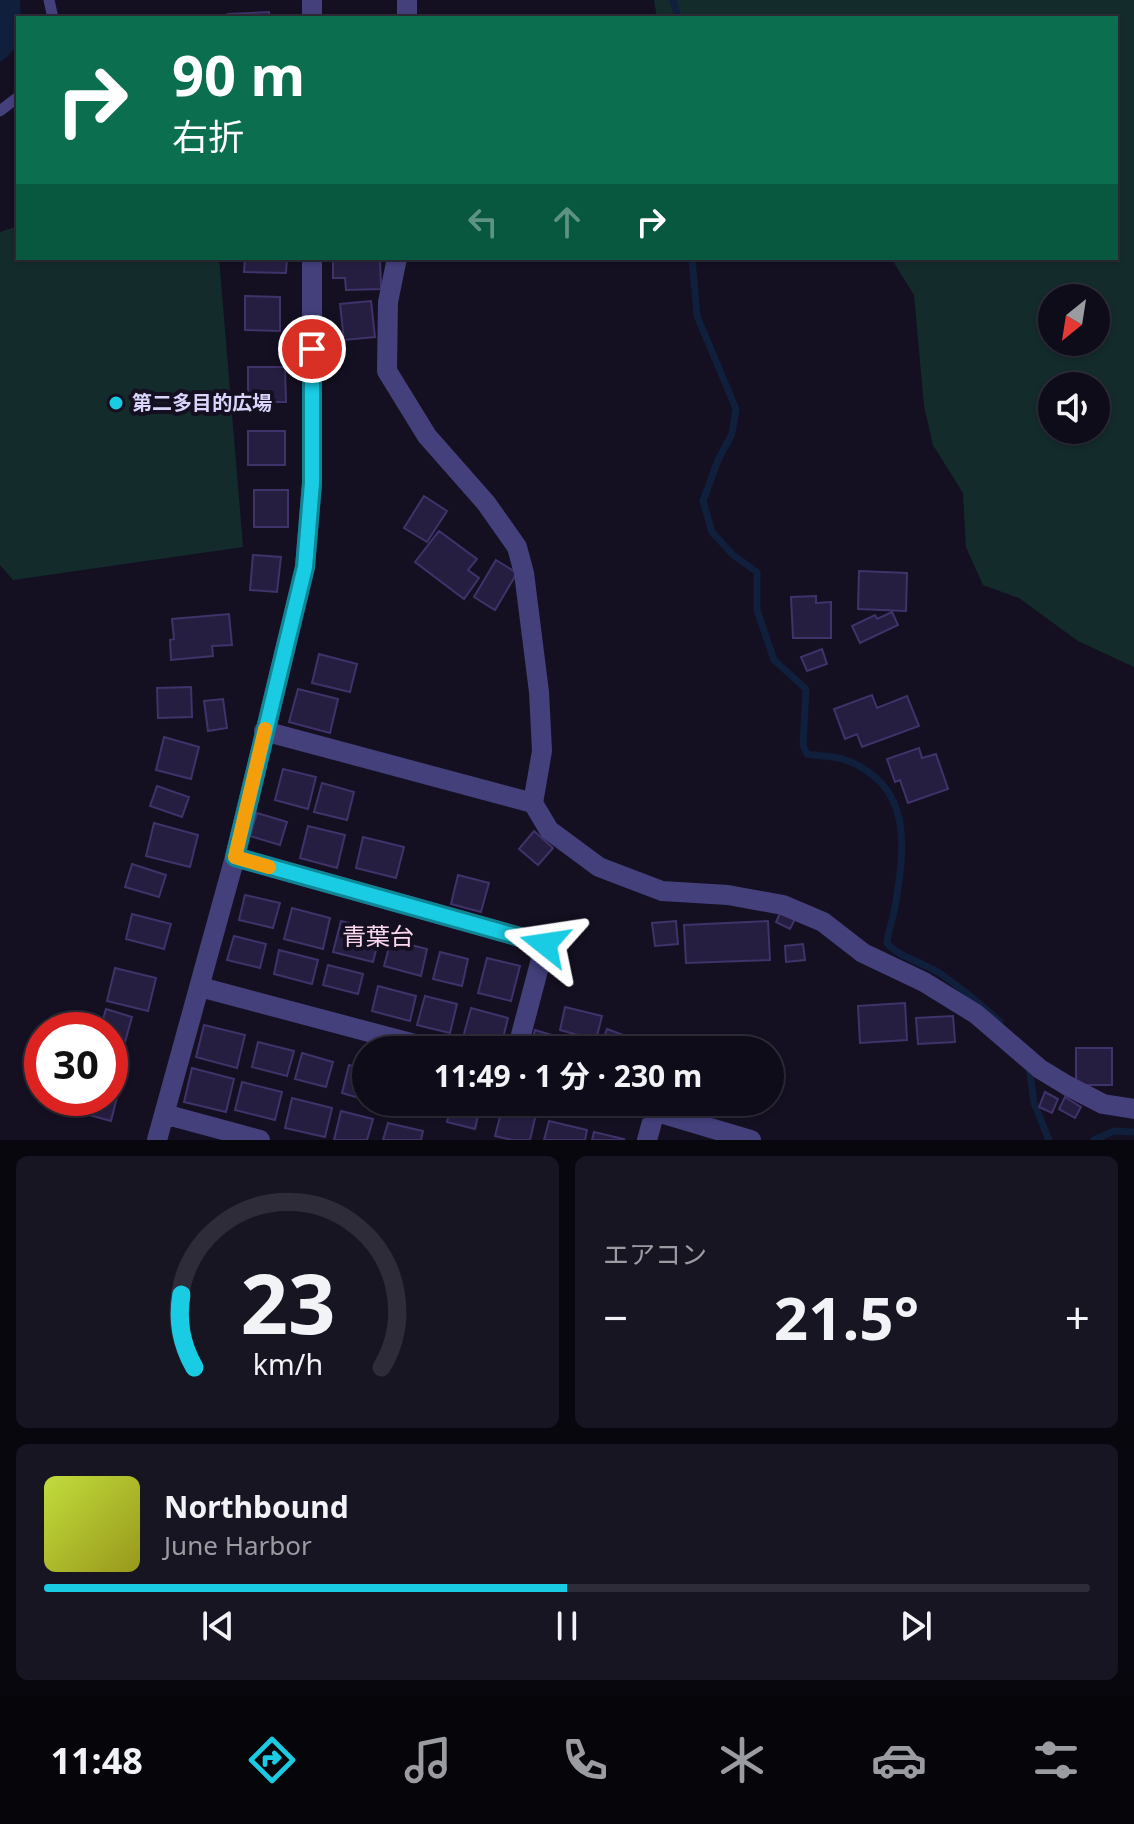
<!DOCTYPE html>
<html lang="ja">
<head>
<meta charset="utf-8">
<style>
  :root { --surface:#0f0c1a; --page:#181523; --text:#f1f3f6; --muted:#9b9ba2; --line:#2f2c39; --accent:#19cce3 }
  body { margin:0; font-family:"Noto Sans","Noto Sans JP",sans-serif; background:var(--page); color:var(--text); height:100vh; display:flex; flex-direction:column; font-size:30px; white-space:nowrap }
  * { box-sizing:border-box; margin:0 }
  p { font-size:26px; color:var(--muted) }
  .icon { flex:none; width:44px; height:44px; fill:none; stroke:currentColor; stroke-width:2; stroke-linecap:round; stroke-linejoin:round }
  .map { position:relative; height:1140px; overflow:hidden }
  .details { display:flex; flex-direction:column; gap:16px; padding:16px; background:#08070e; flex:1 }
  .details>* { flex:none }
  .guide { position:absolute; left:16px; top:16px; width:1102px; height:244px; border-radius:0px; box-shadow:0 2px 6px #0004,0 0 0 2px var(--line); background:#0b6e4f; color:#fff; overflow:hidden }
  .needle { width:52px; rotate:210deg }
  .controls { position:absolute; left:1038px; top:284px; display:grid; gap:16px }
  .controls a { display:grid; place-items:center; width:72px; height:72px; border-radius:50%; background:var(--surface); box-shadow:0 2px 6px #0004,0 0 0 2px var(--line); font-size:40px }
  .speed { position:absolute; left:24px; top:1012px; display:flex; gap:16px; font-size:40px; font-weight:700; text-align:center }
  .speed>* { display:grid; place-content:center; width:104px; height:104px; border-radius:50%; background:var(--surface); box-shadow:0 2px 6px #0004,0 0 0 2px var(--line); line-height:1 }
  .speed .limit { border:12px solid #d22; background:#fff; color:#111 }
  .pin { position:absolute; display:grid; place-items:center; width:68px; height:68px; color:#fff; margin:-34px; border:4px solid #fff; border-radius:50%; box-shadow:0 2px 8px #0007 }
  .me { position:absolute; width:88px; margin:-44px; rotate:285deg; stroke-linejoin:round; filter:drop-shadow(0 0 6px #0008) }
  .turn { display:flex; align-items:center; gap:28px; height:168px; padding:0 24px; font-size:36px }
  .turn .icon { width:104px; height:104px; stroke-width:2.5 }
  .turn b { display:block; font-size:56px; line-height:68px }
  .lanes { display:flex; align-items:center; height:76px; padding:0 24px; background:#0003; justify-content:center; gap:40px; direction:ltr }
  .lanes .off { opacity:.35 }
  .big { font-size:60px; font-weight:700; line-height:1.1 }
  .details .card { flex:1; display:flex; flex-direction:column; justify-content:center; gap:12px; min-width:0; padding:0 28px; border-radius:12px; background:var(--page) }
  .details .dial { align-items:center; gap:0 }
  .dial svg { height:208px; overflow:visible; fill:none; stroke:var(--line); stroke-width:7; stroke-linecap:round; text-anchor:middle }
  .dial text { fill:var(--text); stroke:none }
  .song { display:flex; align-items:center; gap:24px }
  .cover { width:96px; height:96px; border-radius:12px; background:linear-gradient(135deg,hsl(70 70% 55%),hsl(60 70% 35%)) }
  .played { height:8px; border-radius:4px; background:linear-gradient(90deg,var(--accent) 50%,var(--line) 50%) }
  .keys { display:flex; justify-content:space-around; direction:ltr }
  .heat { display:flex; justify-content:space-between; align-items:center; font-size:44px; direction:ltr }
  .details .tiles { flex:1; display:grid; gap:16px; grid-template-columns:1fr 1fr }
  .card:last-child { grid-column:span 2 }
  .trip { position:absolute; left:352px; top:1036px; width:432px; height:80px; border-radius:40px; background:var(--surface); box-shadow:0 2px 6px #0004,0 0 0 2px var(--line); font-weight:700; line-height:80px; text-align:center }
  .menu { display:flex; height:128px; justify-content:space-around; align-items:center; background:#06050a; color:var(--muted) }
  .menu .icon { width:56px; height:56px }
  .menu .current { color:var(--accent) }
  .menu b { font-size:36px; color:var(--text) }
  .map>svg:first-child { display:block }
  .green { fill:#142b2b; fill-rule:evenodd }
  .water { fill:#0f1f3c }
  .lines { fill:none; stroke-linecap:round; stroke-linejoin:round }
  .stream { stroke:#0f1f3c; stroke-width:7 }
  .building { fill:#261e41; stroke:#3f336a; stroke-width:2 }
  .lane { stroke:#43407c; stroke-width:11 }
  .street { stroke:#43407c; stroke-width:20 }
  .route-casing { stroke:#108594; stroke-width:20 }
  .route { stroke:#19cce3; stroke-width:14 }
  .slow { stroke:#f59e0b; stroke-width:14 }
  .poi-dot { fill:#19cce3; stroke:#141022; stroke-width:3 }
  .labels { text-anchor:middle; stroke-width:8; stroke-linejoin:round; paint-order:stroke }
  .poi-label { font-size:20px; font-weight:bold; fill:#dad6fb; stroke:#141022; text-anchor:start }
  .quarter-label { font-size:24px; fill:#fbd7ed; stroke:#141022 }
</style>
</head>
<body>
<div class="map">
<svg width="1134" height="1140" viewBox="0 0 1134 1140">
  <rect width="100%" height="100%" fill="#141022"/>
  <path class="green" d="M 654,0 L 1134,0 L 1134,667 L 1078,641 L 1019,598 L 983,585 L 966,547 L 963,493 L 933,445 L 924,406 L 914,295 L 891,258 L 1116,258 L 1116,18 L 657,18 ZM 1052,298 L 1096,298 L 1096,342 L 1052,342 ZM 1052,386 L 1096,386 L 1096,430 L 1052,430 Z
    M 18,226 L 18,258 L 219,258 L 243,547 L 13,580 L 0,565 L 0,232 Z"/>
  <path class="water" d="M 0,0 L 20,0 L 21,18 L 18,18 C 18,39 19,50 0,62 Z"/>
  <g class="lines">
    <path class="stream" d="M 673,0 L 678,18
      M 692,258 L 697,316 L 736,409 L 732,434 L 718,460 L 703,501 L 712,532 L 733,555 L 757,572 L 757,610 L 774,660 L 806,689 L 803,745 L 807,754 C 818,756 832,756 843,759 C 914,784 905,847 895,907 C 893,919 888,931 887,943 C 896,956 927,964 941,974 C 961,988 982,1005 1000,1022
      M 1029,1066 L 1034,1103 L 1049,1140
      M 1094,1140 L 1114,1131 L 1134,1132"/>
  </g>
  <path class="building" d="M 269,12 L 269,18 L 228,18 L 228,14 Z
    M 245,258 L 287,258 L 286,273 L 244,272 Z
    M 333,258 L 380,258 L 381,289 L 346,290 L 345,278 L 333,278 Z
    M 245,296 L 280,297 L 280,331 L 245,330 Z
    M 371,301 L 375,337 L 344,340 L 340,304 Z
    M 248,367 L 285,367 L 286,402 L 248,402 Z
    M 248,431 L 285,431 L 285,465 L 248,465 Z
    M 254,490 L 288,490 L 288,527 L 254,527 Z
    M 424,496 L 447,511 L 427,542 L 404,528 Z
    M 439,531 L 477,559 L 468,570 L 479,578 L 464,599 L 415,562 Z
    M 253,555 L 281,557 L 277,592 L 250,590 Z
    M 496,560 L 517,573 L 495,610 L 474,597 Z
    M 859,571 L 907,573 L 906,611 L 858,609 Z
    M 816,596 L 816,603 L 831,602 L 831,638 L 793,638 L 791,597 Z
    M 892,612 L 898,625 L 860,643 L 852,626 L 875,615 L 877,619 Z
    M 229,614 L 232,645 L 212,646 L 213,656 L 171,660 L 170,640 L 174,639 L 172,619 Z
    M 822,649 L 827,664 L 807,671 L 801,657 Z
    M 319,654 L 357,664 L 350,692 L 312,683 Z
    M 191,687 L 192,717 L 158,718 L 157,688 Z
    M 298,689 L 338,699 L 330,733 L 289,722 Z
    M 872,695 L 877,708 L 907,696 L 919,726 L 862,747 L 857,734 L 845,739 L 834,709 Z
    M 223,699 L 227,728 L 208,731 L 204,701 Z
    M 164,737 L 199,747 L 191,779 L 156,770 Z
    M 919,748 L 922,758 L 936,754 L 948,789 L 908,803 L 900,780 L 895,782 L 887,759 Z
    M 283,769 L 316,777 L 308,809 L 275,800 Z
    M 322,783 L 354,792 L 347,820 L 314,812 Z
    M 157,786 L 189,797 L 182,817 L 150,806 Z
    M 257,813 L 287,822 L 280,845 L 250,836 Z
    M 154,823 L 198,835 L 190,867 L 146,856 Z
    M 308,826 L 345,835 L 337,868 L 300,858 Z
    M 534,831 L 553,848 L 538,865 L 519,849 Z
    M 363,837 L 404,847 L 396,878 L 356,868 Z
    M 132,864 L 166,875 L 159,897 L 125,887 Z
    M 458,875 L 489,883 L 481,912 L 451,904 Z
    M 245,895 L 280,903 L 273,928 L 239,920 Z
    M 292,908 L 330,918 L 323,949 L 284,939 Z
    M 781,911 L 795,919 L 790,929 L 776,922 Z
    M 132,914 L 171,924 L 164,949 L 126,939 Z
    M 341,921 L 381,931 L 373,962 L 333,952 Z
    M 676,921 L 678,944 L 655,946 L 652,923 Z
    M 768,921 L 770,960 L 686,963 L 684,925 Z
    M 234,936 L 266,944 L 260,968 L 227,960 Z
    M 391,940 L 427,949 L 421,976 L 384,966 Z
    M 803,944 L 805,960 L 786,962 L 785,946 Z
    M 279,950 L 318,960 L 312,984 L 274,974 Z
    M 440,952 L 468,959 L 462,986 L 433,979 Z
    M 487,958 L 520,966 L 511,1001 L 478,993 Z
    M 328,965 L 363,974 L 358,994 L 323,985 Z
    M 115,968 L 156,978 L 148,1011 L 107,1001 Z
    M 378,986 L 416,996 L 410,1021 L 372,1011 Z
    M 425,996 L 457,1004 L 450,1033 L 417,1025 Z
    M 905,1003 L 907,1040 L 860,1043 L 858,1006 Z
    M 565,1007 L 602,1016 L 596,1040 L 560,1030 Z
    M 471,1008 L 508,1018 L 500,1050 L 462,1041 Z
    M 106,1009 L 132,1017 L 125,1042 L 110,1037 L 110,1030 L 100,1030 Z
    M 953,1016 L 955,1042 L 918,1044 L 916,1018 Z
    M 204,1025 L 245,1035 L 237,1068 L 196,1057 Z
    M 607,1029 L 640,1041 L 637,1050 L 599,1050 Z
    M 535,1030 L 565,1039 L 562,1050 L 529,1050 Z
    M 258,1042 L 294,1051 L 287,1076 L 252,1067 Z
    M 1076,1048 L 1112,1048 L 1112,1085 L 1076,1085 Z
    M 110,1052 L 126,1057 L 118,1085 L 110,1083 Z
    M 302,1053 L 333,1062 L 326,1087 L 295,1079 Z
    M 349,1065 L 366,1069 L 366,1100 L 342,1093 Z
    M 192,1068 L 234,1079 L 226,1112 L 184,1102 Z
    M 242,1082 L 282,1092 L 275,1120 L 235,1110 Z
    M 1045,1092 L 1058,1099 L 1052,1113 L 1039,1107 Z
    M 110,1096 L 117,1097 L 111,1121 L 82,1113 L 86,1098 L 110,1098 Z
    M 1065,1097 L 1081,1107 L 1075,1118 L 1059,1109 Z
    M 292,1098 L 332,1108 L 325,1137 L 285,1128 Z
    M 452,1102 L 481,1103 L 475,1129 L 447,1122 Z
    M 702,1102 L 727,1102 L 724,1114 L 700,1108 Z
    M 503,1105 L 536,1114 L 530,1140 L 512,1140 L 495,1136 Z
    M 341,1111 L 373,1119 L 367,1140 L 334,1140 Z
    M 549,1121 L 587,1130 L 585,1140 L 544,1140 Z
    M 388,1123 L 423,1131 L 421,1140 L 383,1140 Z
    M 594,1132 L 624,1139 L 623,1140 L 592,1140 Z"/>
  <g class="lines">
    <path class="lane" d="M 49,0 L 53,18
      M 0,111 L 18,97"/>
    <path class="street" d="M 407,0 L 407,18
      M 312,18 L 312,0
      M 397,258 L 388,302 L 387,371 L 427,436 L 486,503 L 517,547 L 524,573 L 539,692 L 542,751 L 533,803 L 549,830 L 599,867 L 662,891 L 728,895 L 783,905 L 823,922 L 863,953 L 924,982 L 976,1014 L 1040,1069 L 1068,1086 L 1103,1104 L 1134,1109
      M 264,731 L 533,803
      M 235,857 L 545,944 L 517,1050
      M 200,987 L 437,1050
      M 623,1102 L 751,1140
      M 164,1114 L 260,1140
      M 157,1140 L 235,857 L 305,567 L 312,483 L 312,258
      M 647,1140 L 655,1111"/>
  </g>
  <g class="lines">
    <g class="route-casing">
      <path id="route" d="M 312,349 L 312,483 L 305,567 L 235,857 L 545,944"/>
    </g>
    <use href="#route" class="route"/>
    <path class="slow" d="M 265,729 L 235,857 L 269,867"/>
  </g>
  <circle class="poi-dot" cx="116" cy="403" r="8"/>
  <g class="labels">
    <g class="poi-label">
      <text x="132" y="410">第二多目的広場</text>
    </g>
    <g class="quarter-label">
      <text x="378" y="945">青葉台</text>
    </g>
  </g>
</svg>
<div class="controls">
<a><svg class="needle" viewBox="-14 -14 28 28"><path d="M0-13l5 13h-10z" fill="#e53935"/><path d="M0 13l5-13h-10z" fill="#9b9ba2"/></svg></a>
<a><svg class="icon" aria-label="sound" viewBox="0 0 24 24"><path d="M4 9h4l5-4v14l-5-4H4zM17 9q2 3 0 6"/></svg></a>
</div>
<div class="speed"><div class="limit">30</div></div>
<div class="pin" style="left:312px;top:349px;background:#d93025"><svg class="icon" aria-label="arrive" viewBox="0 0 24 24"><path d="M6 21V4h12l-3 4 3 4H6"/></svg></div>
<svg class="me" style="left:545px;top:944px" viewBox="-20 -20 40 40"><path d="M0-17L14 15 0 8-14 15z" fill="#19cce3" stroke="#fff" stroke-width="4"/></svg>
<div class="trip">11:49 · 1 分 · 230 m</div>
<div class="guide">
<div class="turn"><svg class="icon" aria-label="right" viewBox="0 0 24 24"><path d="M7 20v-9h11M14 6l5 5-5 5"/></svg><div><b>90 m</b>右折</div></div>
<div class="lanes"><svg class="icon off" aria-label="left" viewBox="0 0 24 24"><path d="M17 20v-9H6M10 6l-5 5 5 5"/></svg><svg class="icon off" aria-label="ahead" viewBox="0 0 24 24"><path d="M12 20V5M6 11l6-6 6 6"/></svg><svg class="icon" aria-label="right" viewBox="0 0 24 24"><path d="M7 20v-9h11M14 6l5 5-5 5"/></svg></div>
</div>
</div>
<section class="details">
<div class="tiles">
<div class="card dial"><svg viewBox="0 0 100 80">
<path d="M14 69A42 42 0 1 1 86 69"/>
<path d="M14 69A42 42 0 0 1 9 41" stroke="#19cce3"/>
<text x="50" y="56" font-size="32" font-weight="700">23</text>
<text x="50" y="72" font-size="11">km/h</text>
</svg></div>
<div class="card"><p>エアコン</p>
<div class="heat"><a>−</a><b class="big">21.5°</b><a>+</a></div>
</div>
<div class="card">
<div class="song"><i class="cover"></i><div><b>Northbound</b><p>June Harbor</p></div></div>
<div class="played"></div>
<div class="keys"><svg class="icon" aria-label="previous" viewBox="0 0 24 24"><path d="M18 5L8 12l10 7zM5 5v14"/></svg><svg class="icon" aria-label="pause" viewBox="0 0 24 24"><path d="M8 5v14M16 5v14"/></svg><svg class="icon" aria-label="next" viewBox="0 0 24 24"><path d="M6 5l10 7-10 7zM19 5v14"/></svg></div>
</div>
</div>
</section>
<nav class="menu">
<b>11:48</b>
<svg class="icon current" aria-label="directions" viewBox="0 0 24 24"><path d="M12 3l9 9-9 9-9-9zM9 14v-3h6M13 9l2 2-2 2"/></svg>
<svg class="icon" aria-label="music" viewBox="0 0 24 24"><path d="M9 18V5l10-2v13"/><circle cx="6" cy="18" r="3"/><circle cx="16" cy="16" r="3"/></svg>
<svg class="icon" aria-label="phone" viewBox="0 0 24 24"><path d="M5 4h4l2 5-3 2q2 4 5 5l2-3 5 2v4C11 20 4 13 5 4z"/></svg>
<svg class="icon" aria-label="climate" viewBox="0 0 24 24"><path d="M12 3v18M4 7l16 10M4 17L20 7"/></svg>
<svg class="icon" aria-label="car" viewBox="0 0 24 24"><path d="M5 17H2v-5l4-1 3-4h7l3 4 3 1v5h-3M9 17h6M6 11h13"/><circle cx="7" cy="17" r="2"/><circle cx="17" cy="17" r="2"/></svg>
<svg class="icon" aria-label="filters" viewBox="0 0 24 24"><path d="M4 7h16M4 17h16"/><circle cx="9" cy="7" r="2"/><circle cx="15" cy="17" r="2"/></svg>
</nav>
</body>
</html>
